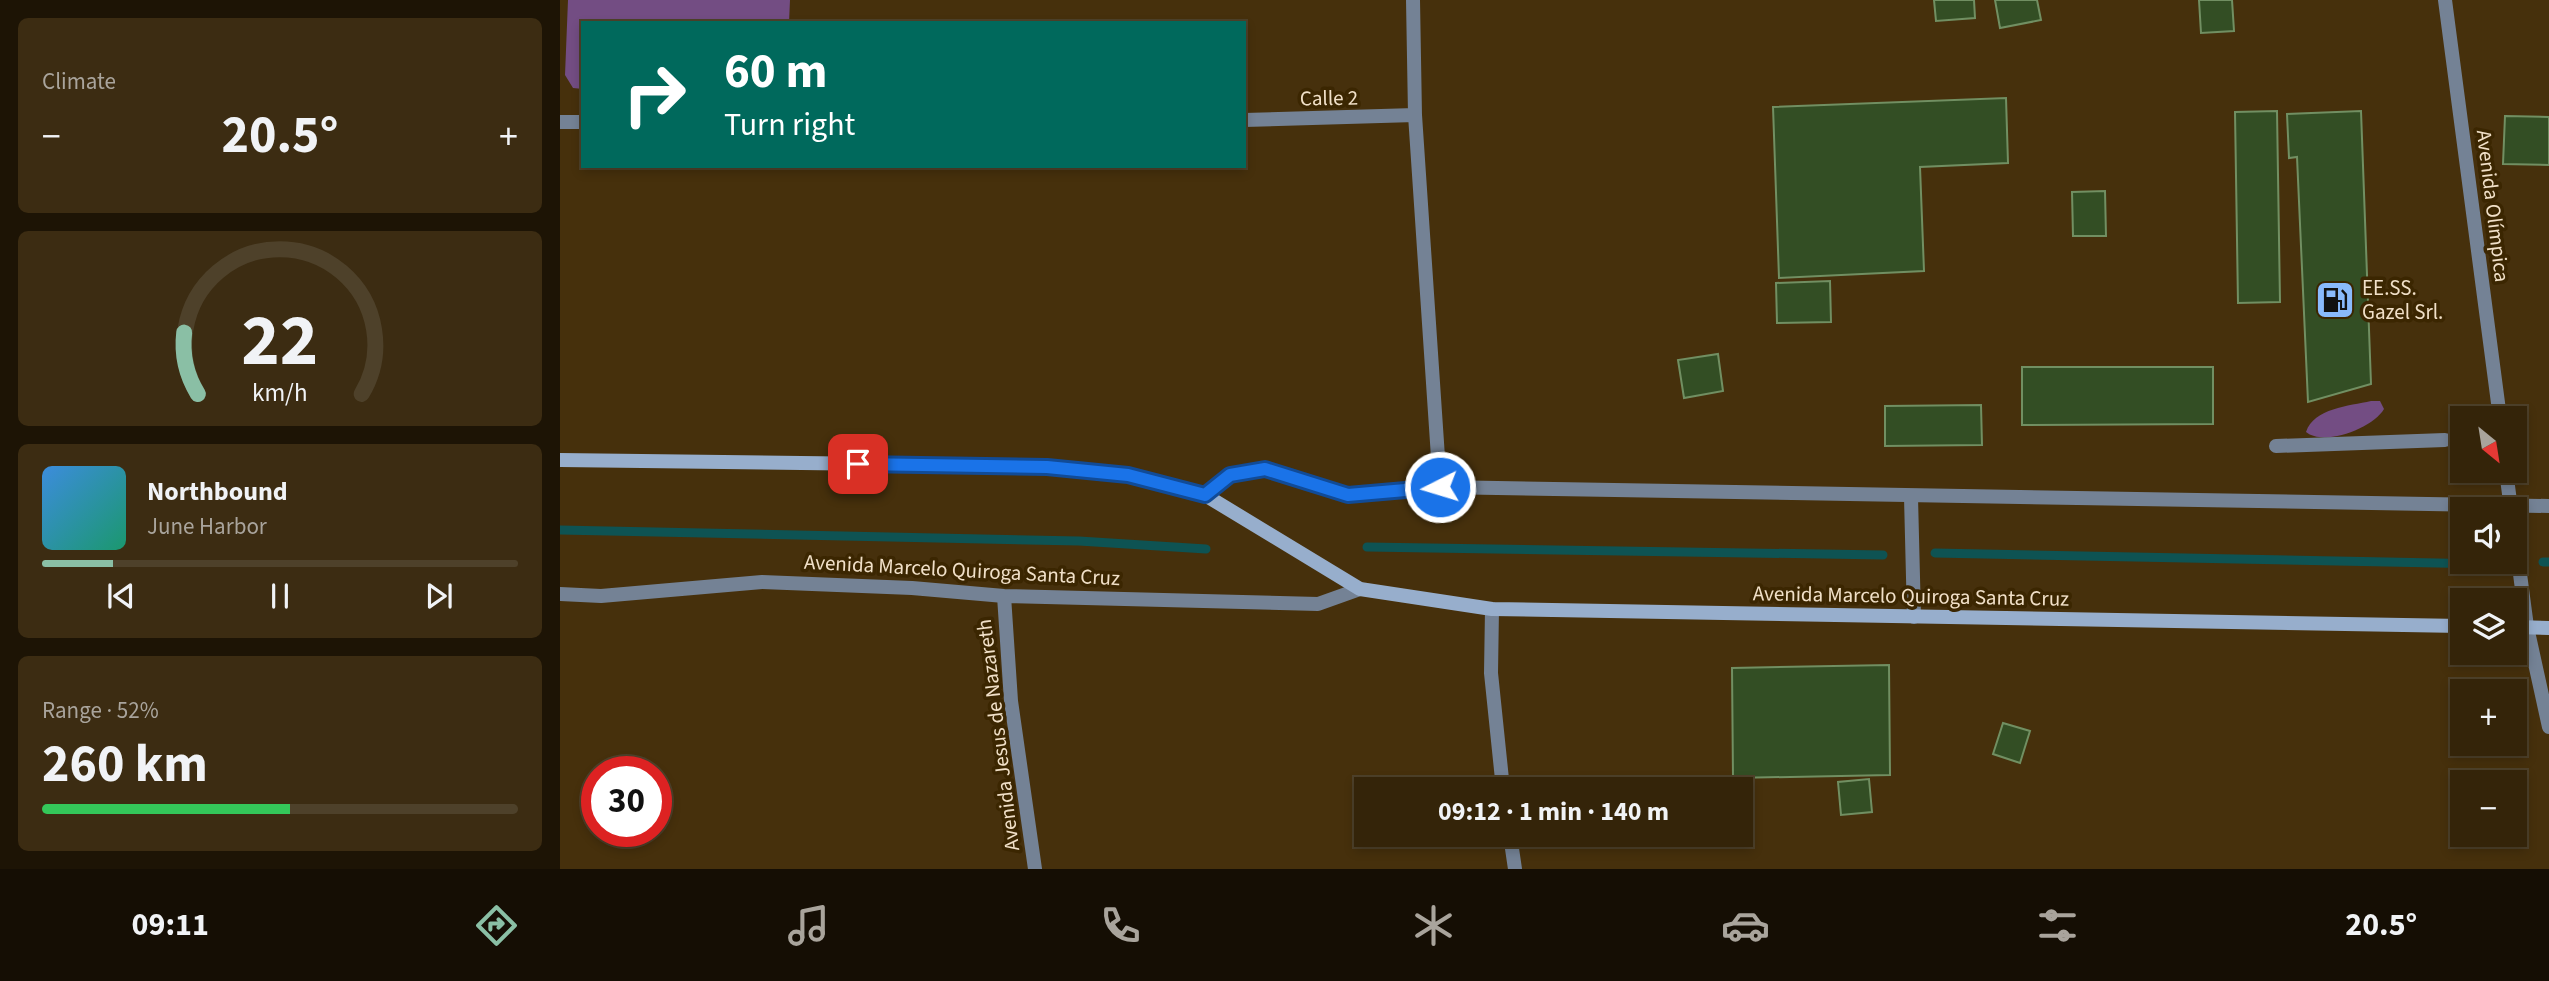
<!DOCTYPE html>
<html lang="en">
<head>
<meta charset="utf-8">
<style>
  :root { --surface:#342409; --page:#3c2c12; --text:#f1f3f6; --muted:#a9a49c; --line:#4e412a; --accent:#8abfa5 }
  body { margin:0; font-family:"Source Sans 3",sans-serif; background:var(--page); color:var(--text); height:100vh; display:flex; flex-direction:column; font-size:26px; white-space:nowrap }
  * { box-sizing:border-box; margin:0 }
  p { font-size:23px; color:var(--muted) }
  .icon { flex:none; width:38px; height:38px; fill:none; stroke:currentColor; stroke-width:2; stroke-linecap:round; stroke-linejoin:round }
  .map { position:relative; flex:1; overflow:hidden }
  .drawer { display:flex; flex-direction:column; gap:18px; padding:18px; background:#1d1405; width:560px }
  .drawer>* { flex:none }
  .top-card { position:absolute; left:21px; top:21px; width:665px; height:147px; border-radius:0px; box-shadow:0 4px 10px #0003,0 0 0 2px var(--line); background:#00695c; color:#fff; overflow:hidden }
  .needle { width:46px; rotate:150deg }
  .buttons { position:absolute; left:1890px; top:406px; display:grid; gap:14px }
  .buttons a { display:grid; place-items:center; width:77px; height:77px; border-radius:0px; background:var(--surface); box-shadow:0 4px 10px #0003,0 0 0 2px var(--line); font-size:35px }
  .speed { position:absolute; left:21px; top:756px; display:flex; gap:14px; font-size:35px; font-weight:700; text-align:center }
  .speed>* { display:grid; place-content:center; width:91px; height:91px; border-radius:50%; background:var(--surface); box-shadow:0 4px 10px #0003,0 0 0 2px var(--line); line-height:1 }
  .speed .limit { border:10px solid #d22; background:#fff; color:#111 }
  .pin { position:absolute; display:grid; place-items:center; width:60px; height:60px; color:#fff; margin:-30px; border-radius:14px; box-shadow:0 4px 10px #0006 }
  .me { position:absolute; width:77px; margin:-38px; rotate:265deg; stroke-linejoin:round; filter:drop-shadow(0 0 5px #0008) }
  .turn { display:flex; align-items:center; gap:24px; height:147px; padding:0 28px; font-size:32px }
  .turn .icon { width:91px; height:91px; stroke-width:2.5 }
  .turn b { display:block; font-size:49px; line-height:60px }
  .big { font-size:52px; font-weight:700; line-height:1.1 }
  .drawer .widget { flex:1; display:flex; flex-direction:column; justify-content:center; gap:10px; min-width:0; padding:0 24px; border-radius:10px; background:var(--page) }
  .drawer .dial { align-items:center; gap:0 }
  .dial svg { height:182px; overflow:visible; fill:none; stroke:var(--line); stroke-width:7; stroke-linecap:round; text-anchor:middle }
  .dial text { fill:var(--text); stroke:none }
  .song { display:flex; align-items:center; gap:21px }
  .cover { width:84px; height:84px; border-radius:10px; background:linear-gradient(135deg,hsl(210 70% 55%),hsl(160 70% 35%)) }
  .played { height:7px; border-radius:4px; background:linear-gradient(90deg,var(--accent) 15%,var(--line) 15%) }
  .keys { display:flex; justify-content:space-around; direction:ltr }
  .heat { display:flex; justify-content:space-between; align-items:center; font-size:38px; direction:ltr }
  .charge { height:10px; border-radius:5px; background:linear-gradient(90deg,#34c759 52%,var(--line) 0) }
  .trip { position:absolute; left:794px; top:777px; width:399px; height:70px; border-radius:0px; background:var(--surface); box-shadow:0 4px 10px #0003,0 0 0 2px var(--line); font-weight:700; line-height:70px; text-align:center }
  .tabs { display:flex; height:112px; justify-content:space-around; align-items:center; background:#150e04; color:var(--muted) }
  .tabs .icon { width:49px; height:49px }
  .tabs .on { color:var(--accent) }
  .tabs b { font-size:32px; color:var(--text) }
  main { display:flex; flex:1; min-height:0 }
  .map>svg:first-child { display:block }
  .green { fill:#734d83 }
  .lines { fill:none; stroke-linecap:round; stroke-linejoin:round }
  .stream { stroke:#0e5353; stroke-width:9 }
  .building { fill:#334e24; stroke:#718f62; stroke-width:2 }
  .service { stroke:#748295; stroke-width:14 }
  .minor { stroke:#748295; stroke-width:14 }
  .tertiary { stroke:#748295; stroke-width:14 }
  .secondary { stroke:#97aecc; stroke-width:14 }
  .route-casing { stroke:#114b97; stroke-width:18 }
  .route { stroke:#1a73e8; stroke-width:12 }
  .labels { text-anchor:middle; stroke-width:7; stroke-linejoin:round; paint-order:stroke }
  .street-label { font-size:21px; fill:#f1e0c8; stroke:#3b2601 }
  .poi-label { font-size:21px; fill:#f1e0c8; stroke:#3b2601; text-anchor:start }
</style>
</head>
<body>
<main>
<section class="drawer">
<div class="widget"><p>Climate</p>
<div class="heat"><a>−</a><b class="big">20.5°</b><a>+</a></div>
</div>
<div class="widget dial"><svg viewBox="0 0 100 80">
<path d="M14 69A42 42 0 1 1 86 69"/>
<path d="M14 69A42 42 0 0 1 8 42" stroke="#8abfa5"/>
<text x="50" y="56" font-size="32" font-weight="700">22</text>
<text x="50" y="72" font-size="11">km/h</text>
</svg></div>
<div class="widget">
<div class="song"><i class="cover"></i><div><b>Northbound</b><p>June Harbor</p></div></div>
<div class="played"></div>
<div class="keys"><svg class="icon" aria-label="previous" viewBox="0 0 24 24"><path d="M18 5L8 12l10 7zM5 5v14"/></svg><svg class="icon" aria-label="pause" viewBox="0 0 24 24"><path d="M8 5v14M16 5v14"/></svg><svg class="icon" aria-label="next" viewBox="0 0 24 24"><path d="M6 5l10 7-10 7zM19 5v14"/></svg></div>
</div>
<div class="widget"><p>Range · 52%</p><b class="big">260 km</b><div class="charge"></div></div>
</section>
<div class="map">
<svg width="1989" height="869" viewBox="0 0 1989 869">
  <rect width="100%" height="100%" fill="#46300c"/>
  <path class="green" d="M 8,0 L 230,0 L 229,23 L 23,23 L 23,89 L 13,88 L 5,75 Z
    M 1811,401 L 1820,401 L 1824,409 C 1813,428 1764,447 1746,432 C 1754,408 1789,406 1811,401 Z"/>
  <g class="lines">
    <path class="stream" d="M 0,530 L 519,541 L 646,549
      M 807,547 L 1323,555
      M 1375,553 L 1928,564
      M 1983,562 L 1989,562"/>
  </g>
  <path class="building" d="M 1374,0 L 1414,0 L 1415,18 L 1376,21 Z
    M 1435,0 L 1477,0 L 1481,20 L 1440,28 Z
    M 1639,0 L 1672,0 L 1674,31 L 1641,33 Z
    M 1446,98 L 1448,163 L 1360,167 L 1364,271 L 1219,278 L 1213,107 Z
    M 1717,111 L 1720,302 L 1678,303 L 1675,112 Z
    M 1801,111 L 1811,384 L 1748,402 L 1737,157 L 1729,158 L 1727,114 Z
    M 1945,116 L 1989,117 L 1989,165 L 1943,164 Z
    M 1545,191 L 1546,236 L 1513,236 L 1512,192 Z
    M 1270,281 L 1271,322 L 1217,323 L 1216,283 Z
    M 1158,354 L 1163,391 L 1124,398 L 1118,360 Z
    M 1462,367 L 1653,367 L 1653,424 L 1462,425 Z
    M 1421,405 L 1422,445 L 1325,446 L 1325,406 Z
    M 1329,665 L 1330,775 L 1173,778 L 1172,668 Z
    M 1443,723 L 1470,731 L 1460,763 L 1433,754 Z
    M 1309,779 L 1312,812 L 1281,815 L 1278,782 Z"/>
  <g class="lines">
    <path class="service" d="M 1716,446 L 1885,440"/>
    <path class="minor" d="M 853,0 L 855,115 L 880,487
      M 684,120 L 855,115
      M 0,122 L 23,122
      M 645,495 L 670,475 L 705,469 L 788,495 L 880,487 L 1989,506
      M 1351,497 L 1354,617
      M 0,594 L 41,596 L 202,582 L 352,588 L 444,596 L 758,604 L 800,589
      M 444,596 L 451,701 L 475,869
      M 932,609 L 931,673 L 943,789
      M 950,835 L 955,869"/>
    <path class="tertiary" d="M 1885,0 L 1940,418
      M 1946,471 L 1951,509
      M 1955,536 L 1967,627 L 1989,727"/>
    <path class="secondary" d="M 0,460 L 487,466 L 568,475 L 645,495 L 800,589 L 932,609 L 1902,626
      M 1955,627 L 1989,628"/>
  </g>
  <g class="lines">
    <g class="route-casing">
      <path id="route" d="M 298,464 L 487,467 L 568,475 L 645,495 L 670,475 L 705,469 L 788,495 L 880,487"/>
    </g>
    <use href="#route" class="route"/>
  </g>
  <defs>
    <g id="fuel-square" transform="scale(2.0125)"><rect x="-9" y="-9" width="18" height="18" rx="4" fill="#89bafc" stroke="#3b2601"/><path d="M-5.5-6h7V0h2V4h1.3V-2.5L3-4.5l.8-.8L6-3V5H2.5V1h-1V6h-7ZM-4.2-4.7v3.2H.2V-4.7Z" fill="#111"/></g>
  </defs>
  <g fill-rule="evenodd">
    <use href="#fuel-square" x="1775" y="300"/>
  </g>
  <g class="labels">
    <g class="street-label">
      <text transform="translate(769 98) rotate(-1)" y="7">Calle 2</text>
      <text transform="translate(1933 206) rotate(83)" y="7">Avenida Olímpica</text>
      <text transform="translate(402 570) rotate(3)" y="7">Avenida Marcelo Quiroga Santa Cruz</text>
      <text transform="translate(1351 596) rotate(1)" y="7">Avenida Marcelo Quiroga Santa Cruz</text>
      <text transform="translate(438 735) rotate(-97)" y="7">Avenida Jesus de Nazareth</text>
    </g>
    <g class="poi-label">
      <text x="1802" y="295">EE.SS.<tspan x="1802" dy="24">Gazel Srl.</tspan></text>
    </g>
  </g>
</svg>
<div class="buttons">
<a><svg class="needle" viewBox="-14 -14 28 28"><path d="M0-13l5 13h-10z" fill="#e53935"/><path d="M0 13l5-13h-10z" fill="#a9a49c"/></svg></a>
<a><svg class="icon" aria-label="sound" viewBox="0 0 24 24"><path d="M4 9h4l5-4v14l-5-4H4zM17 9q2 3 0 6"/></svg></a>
<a><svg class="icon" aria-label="layers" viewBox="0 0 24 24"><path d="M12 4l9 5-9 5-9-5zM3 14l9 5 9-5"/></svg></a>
<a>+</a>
<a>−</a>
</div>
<div class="speed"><div class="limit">30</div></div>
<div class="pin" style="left:298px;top:464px;background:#d93025"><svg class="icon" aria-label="arrive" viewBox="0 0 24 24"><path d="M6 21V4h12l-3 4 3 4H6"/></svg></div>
<svg class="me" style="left:880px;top:487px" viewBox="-20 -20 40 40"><circle r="17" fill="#1a73e8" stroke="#fff" stroke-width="3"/><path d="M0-11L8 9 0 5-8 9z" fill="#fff"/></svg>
<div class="trip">09:12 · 1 min · 140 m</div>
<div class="top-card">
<div class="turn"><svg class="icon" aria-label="right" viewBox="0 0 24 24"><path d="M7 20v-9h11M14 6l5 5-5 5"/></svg><div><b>60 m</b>Turn right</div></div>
</div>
</div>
</main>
<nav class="tabs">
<b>09:11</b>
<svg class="icon on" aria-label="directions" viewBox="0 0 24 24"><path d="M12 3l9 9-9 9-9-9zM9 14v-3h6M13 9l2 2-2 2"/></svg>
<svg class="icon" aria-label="music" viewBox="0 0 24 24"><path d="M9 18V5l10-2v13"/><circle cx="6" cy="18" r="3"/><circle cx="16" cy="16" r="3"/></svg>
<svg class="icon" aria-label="phone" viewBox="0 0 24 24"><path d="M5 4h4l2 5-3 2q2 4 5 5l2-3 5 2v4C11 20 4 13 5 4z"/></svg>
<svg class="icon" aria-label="climate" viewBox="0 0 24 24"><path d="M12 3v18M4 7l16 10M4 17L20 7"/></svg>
<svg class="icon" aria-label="car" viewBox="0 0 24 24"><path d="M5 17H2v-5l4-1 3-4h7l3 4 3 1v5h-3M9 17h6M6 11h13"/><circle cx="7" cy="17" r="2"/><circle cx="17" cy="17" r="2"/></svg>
<svg class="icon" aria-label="filters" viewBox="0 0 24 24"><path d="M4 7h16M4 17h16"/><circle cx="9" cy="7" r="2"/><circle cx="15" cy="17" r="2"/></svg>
<b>20.5°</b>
</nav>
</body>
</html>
